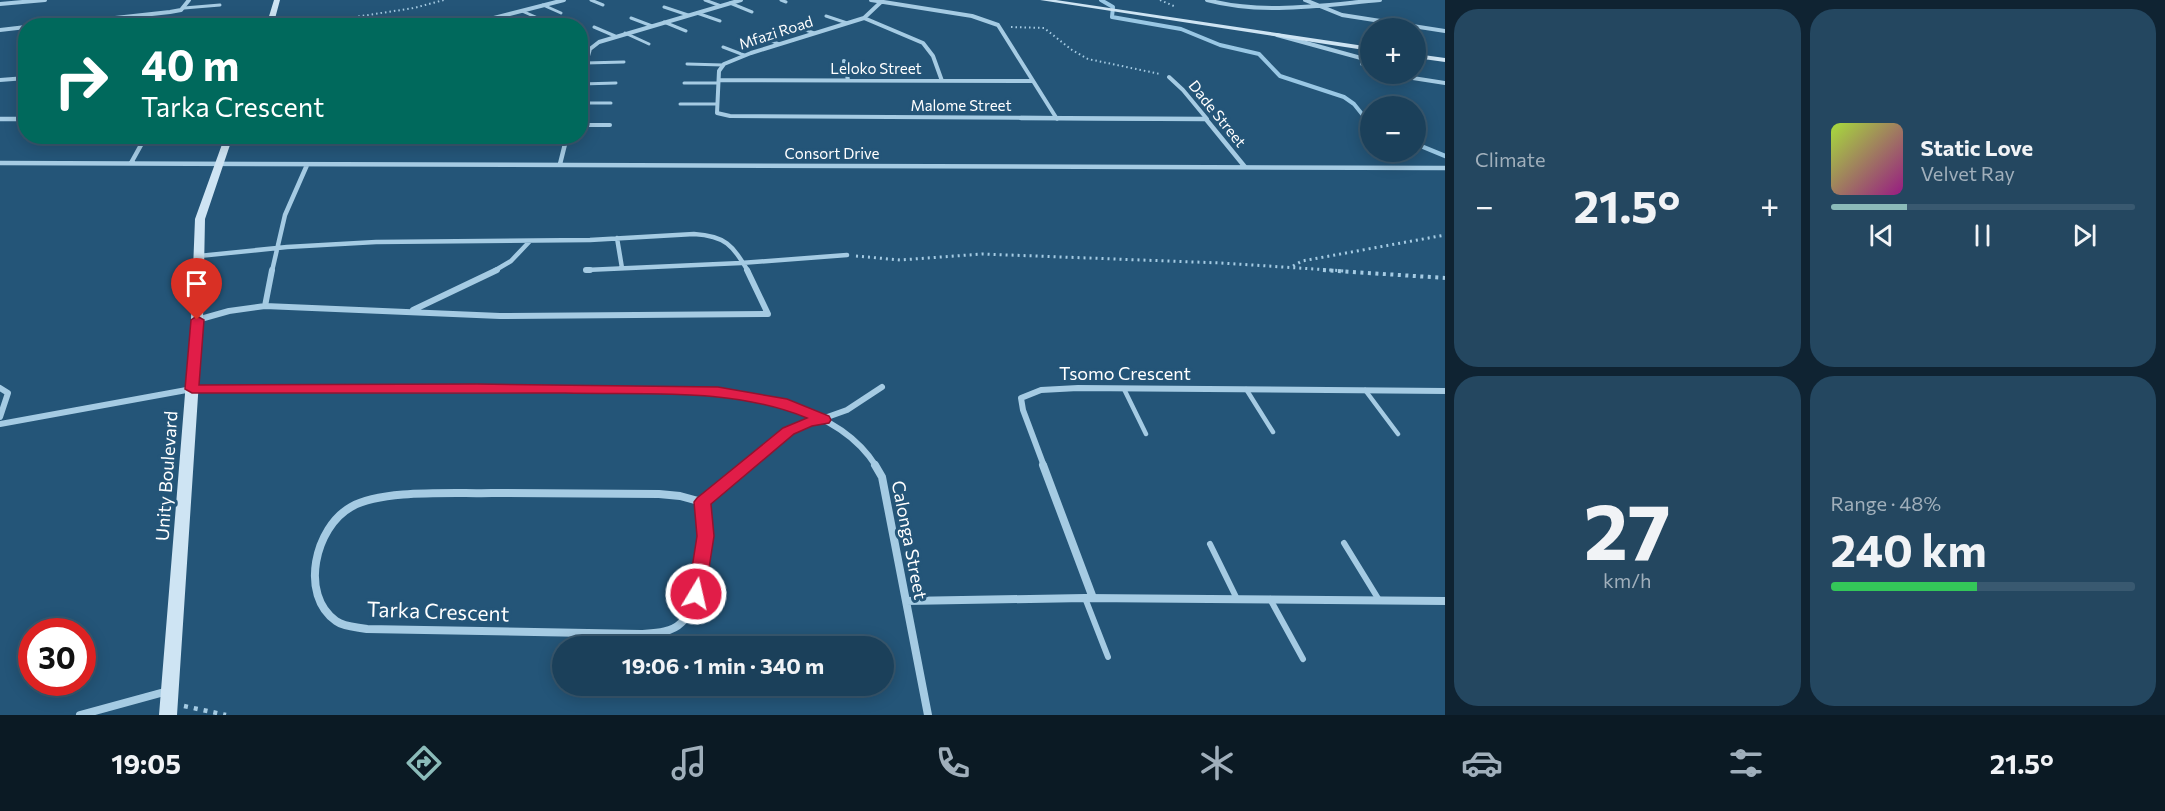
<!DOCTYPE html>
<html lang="en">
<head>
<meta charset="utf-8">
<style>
  :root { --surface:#1b405a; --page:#244760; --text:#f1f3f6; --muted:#a0afbb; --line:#395970; --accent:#8bbbb9 }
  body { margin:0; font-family:Commissioner,sans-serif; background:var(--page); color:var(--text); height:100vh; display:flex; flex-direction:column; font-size:22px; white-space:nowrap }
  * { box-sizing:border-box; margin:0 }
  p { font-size:20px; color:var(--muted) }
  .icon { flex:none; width:33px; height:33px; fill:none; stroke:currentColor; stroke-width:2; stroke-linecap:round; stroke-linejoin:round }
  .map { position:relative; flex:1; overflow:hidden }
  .details { display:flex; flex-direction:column; gap:9px; padding:9px; background:#0f2332; width:720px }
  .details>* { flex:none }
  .hud { position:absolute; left:18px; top:18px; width:570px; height:126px; border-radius:24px; box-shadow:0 3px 15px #0003,0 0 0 2px var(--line); background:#00695c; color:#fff; overflow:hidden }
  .controls { position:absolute; left:1360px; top:18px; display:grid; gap:12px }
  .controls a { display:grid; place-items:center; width:66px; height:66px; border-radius:50%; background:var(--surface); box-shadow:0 3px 15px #0003,0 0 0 2px var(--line); font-size:30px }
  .speed { position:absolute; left:18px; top:618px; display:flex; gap:12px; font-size:30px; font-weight:700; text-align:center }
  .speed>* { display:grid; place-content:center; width:78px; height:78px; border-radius:50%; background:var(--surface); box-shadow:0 3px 15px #0003,0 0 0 2px var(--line); line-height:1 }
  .speed .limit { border:9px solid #d22; background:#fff; color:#111 }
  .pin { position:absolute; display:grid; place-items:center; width:51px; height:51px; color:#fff; margin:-62px -26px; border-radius:50% 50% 50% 0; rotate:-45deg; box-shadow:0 0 6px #0007 }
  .pin .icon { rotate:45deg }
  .me { position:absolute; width:66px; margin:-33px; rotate:9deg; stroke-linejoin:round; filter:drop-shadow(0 0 4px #0008) }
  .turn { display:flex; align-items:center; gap:21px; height:126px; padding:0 24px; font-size:27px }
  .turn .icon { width:78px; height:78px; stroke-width:2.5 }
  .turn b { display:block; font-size:42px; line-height:51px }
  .big { font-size:45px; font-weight:700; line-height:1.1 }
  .details .card { flex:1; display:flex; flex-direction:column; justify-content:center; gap:9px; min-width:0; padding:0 21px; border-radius:24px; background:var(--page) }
  .details .dial { align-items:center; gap:0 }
  .dial b { font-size:78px; line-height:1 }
  .song { display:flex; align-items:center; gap:18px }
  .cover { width:72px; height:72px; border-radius:9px; background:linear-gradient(135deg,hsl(80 70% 55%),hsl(310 70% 35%)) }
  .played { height:6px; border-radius:3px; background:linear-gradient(90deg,var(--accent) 25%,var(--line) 25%) }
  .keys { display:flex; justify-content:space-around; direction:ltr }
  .heat { display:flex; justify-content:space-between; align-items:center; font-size:33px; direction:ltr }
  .charge { height:9px; border-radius:4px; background:linear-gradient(90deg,#34c759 48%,var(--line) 0) }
  .details .tiles { flex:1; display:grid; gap:9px; grid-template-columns:repeat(2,1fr) }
  .trip { position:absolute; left:552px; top:636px; width:342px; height:60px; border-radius:30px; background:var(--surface); box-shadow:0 3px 15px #0003,0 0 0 2px var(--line); font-weight:700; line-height:60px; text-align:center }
  .tab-bar { display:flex; height:96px; justify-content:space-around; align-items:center; background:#0b1a24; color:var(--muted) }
  .tab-bar .icon { width:42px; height:42px }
  .tab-bar .selected { color:var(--accent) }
  .tab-bar b { font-size:27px; color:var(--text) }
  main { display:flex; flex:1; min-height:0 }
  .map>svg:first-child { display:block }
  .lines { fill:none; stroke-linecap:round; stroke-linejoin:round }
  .stream-far1 { stroke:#99c7e4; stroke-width:4 }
  .stream { stroke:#99c7e4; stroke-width:4.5 }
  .path-far3 { stroke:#a5cbe3; stroke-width:2; stroke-dasharray:1.5 3; stroke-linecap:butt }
  .path-far2 { stroke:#a5cbe3; stroke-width:3; stroke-dasharray:2 4; stroke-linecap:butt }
  .path-far1 { stroke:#a5cbe3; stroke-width:4; stroke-dasharray:3 4.5; stroke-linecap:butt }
  .path { stroke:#a5cbe3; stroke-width:4.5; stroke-dasharray:4 6; stroke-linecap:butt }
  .lane-far3 { stroke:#a5cbe3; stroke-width:3 }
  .lane-far2 { stroke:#a5cbe3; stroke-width:4 }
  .lane-far1 { stroke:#a5cbe3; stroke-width:4.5 }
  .lane { stroke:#a5cbe3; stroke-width:6 }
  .street-far3 { stroke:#a5cbe3; stroke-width:4 }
  .street-far2 { stroke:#a5cbe3; stroke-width:4.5 }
  .street-far1 { stroke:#a5cbe3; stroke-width:6 }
  .street { stroke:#a5cbe3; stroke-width:8 }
  .secondary { fill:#cee4f3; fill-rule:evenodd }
  .route { fill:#e11d48; stroke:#92132f; stroke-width:1.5 }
  .labels { text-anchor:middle; stroke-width:6; stroke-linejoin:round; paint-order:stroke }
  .far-street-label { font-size:15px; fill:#fff; stroke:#245578 }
  .street-label { font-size:18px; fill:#fff; stroke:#245578 }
  .near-street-label { font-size:21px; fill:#fff; stroke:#245578 }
</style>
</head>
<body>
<main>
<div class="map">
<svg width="1445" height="715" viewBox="0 0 1445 715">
  <rect width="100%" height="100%" fill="#245578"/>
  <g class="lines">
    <path class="stream-far1" d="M 1101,0 L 1113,7 L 1112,17 L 1181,29 L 1220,45 L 1259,54 L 1280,76 L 1344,97 L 1354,104 L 1366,119"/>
    <path class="stream" d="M 1364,118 L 1371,123
      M 1416,144 L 1445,156"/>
    <path class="path-far3" d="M 1160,0 L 1176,7
      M 296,26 L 414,8 L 444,0
      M 1011,27 L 1044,28 L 1072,50 L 1088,59 L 1160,74"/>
    <path class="path-far2" d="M 856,256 L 900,260 L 982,254 L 1221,263 L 1345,271
      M 1293,266 L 1302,261 L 1445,235"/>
    <path class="path-far1" d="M 1323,270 L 1445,278"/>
    <path class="path" d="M 184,706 L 226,715"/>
    <path class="lane-far3" d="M 591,0 L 603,5
      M 705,0 L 721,6
      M 781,0 L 786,2
      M 730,3 L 752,12
      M 543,5 L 561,13
      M 664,7 L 688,15
      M 184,8 L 220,5
      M 522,11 L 540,19
      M 697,13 L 720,21
      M 826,16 L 847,23
      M 631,18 L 652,26
      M 664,22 L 686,31
      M 792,25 L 814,33
      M 594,27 L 615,36
      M 625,33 L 649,44
      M 759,36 L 779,44
      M 723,47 L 744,55
      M 580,49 L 590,49
      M 585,63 L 624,62
      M 687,64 L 723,65
      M 684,83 L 718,83
      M 581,84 L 616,83
      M 580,103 L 611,103
      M 680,104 L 716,104"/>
    <path class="lane-far2" d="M 580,125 L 610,125"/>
    <path class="lane-far1" d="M 1124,389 L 1146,434
      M 1246,389 L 1273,432
      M 1365,390 L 1398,434"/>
    <path class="lane" d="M 1344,543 L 1379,600
      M 1210,544 L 1237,599
      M 1085,598 L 1108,657
      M 1270,599 L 1303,659"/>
    <path class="street-far3" d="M 871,0 L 972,16 L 998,25 L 1057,119
      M 1207,0 C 1263,15 1323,5 1380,0
      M 1305,0 L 1342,15 L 1445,31
      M 881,2 L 864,18 L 751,53 L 724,64 L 719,71 L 717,113 L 730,116 L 1204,119
      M 0,4 L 45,0
      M 864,18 L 923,43 L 933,56 L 942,81
      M 42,26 L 170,12 L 181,10 L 189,0
      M 474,26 L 490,19 L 564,0
      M 0,30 L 26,27
      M 1277,35 L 1361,58
      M 1364,48 L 1362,64 L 1371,68
      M 844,61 L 848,80
      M 1387,74 L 1445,83
      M 1169,77 L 1183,90 L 1207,119
      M 0,80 L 26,78
      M 719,80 L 1033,81
      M 580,84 L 590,49 L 599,42 L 741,0
      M 0,119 L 26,119"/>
    <path class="street-far2" d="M 1021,118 L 1204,119
      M 1205,118 L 1245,167
      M 0,119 L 26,119
      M 0,163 L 1445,168
      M 131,163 L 146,136
      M 560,164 L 567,136
      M 617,238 L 622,268
      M 199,256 L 287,247 L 376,242 L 590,240 L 694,234 C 726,236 732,245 748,271
      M 586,270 L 741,263 L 847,255
      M 272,271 L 285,215 L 307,165
      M 494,271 L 511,261 L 530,241"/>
    <path class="street-far1" d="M 586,270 L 590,270
      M 265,306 L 272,270
      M 413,310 L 497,270
      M 197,320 L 229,311 L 265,306 L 500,316 L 768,314 L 747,270
      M 0,388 L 8,393 L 0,417
      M 0,424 L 192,389 L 681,390 C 748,394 836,403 876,466
      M 745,466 L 788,431 L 847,410 L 882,387
      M 1044,466 L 1023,410 L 1021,398 L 1041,390 L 1078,388 L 1445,391"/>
    <path class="street" d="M 875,465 L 882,477 L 928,715
      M 1043,465 L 1093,598
      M 492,493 L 659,494 L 680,496 L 702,502 C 708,533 707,601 681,623 C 671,633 654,633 641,634 L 367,629 C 357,627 344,627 336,621 C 299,595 315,527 351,507 C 382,489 455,494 492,493 Z
      M 702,502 L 747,465
      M 906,601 L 1085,598 L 1445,601
      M 80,715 L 168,691"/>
    <path class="secondary" d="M 274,0 L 280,0 L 273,26 L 266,26 Z
      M 1040,0 L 1056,0 L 1371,47 L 1371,51 Z
      M 1416,54 L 1445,58 L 1445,62 L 1416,58 Z
      M 225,136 L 233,136 L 205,219 L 203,320 L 177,715 L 159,715 L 191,320 L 195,219 Z"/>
  </g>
  <path class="route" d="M 197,316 L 204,320 L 199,385 L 477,384 L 718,387 L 787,399 L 829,416 L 831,420 L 829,423 L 812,426 L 794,434 L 711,504 L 714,536 L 705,594 L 703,599 L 696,601 L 690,599 L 688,594 L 697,536 L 694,502 L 697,498 L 783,428 L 807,418 C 731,387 646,395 565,393 C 440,392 316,393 192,393 L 185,389 L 191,320 Z"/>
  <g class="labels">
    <g class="far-street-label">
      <text transform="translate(776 33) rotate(-18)" y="5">Mfazi Road</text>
      <text x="876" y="74">Leloko Street</text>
      <text x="961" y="111">Malome Street</text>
      <text transform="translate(1217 114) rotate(51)" y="5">Dade Street</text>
      <text x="832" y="159">Consort Drive</text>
    </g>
    <g class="street-label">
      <text x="1125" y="380">Tsomo Crescent</text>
      <text transform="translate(167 476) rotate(-86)" y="6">Unity Boulevard</text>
      <text transform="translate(909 540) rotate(79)" y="6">Calonga Street</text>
    </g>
    <g class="near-street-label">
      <text transform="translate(438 612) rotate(2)" y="7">Tarka Crescent</text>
    </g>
  </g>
</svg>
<div class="controls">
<a>+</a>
<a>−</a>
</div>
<div class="speed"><div class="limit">30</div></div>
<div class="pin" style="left:197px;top:320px;background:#d93025"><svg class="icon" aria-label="arrive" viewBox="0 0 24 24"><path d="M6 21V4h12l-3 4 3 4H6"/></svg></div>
<svg class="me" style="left:696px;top:594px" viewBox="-20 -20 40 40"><circle r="17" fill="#e11d48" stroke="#fff" stroke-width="3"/><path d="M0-11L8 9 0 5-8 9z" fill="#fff"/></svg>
<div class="trip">19:06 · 1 min · 340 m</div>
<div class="hud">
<div class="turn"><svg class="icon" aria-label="right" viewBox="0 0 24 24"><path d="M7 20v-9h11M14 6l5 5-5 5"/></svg><div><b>40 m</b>Tarka Crescent</div></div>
</div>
</div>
<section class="details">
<div class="tiles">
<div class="card"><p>Climate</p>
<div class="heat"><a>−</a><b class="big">21.5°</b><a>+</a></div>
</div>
<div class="card">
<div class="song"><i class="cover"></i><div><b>Static Love</b><p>Velvet Ray</p></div></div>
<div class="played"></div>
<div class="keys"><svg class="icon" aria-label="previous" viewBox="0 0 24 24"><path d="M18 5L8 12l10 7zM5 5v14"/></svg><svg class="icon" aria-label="pause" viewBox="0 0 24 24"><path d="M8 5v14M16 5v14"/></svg><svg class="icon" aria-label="next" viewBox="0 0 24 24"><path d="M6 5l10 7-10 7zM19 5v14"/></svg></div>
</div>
<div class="card dial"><b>27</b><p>km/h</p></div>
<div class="card"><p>Range · 48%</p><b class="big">240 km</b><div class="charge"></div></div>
</div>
</section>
</main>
<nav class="tab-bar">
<b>19:05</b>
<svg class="icon selected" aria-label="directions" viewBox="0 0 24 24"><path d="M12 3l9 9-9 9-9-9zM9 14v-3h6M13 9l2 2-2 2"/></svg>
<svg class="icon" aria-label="music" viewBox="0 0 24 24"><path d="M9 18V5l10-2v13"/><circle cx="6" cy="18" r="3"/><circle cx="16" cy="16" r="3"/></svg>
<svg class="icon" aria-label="phone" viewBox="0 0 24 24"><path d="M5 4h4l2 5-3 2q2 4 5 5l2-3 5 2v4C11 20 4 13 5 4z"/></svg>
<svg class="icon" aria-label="climate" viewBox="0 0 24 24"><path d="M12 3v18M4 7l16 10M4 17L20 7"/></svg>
<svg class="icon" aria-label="car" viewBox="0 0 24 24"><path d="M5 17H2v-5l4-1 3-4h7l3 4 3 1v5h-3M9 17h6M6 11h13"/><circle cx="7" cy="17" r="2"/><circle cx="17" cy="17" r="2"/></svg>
<svg class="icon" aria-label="filters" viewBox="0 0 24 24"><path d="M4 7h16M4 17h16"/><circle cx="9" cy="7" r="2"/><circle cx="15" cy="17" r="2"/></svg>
<b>21.5°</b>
</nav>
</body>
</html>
